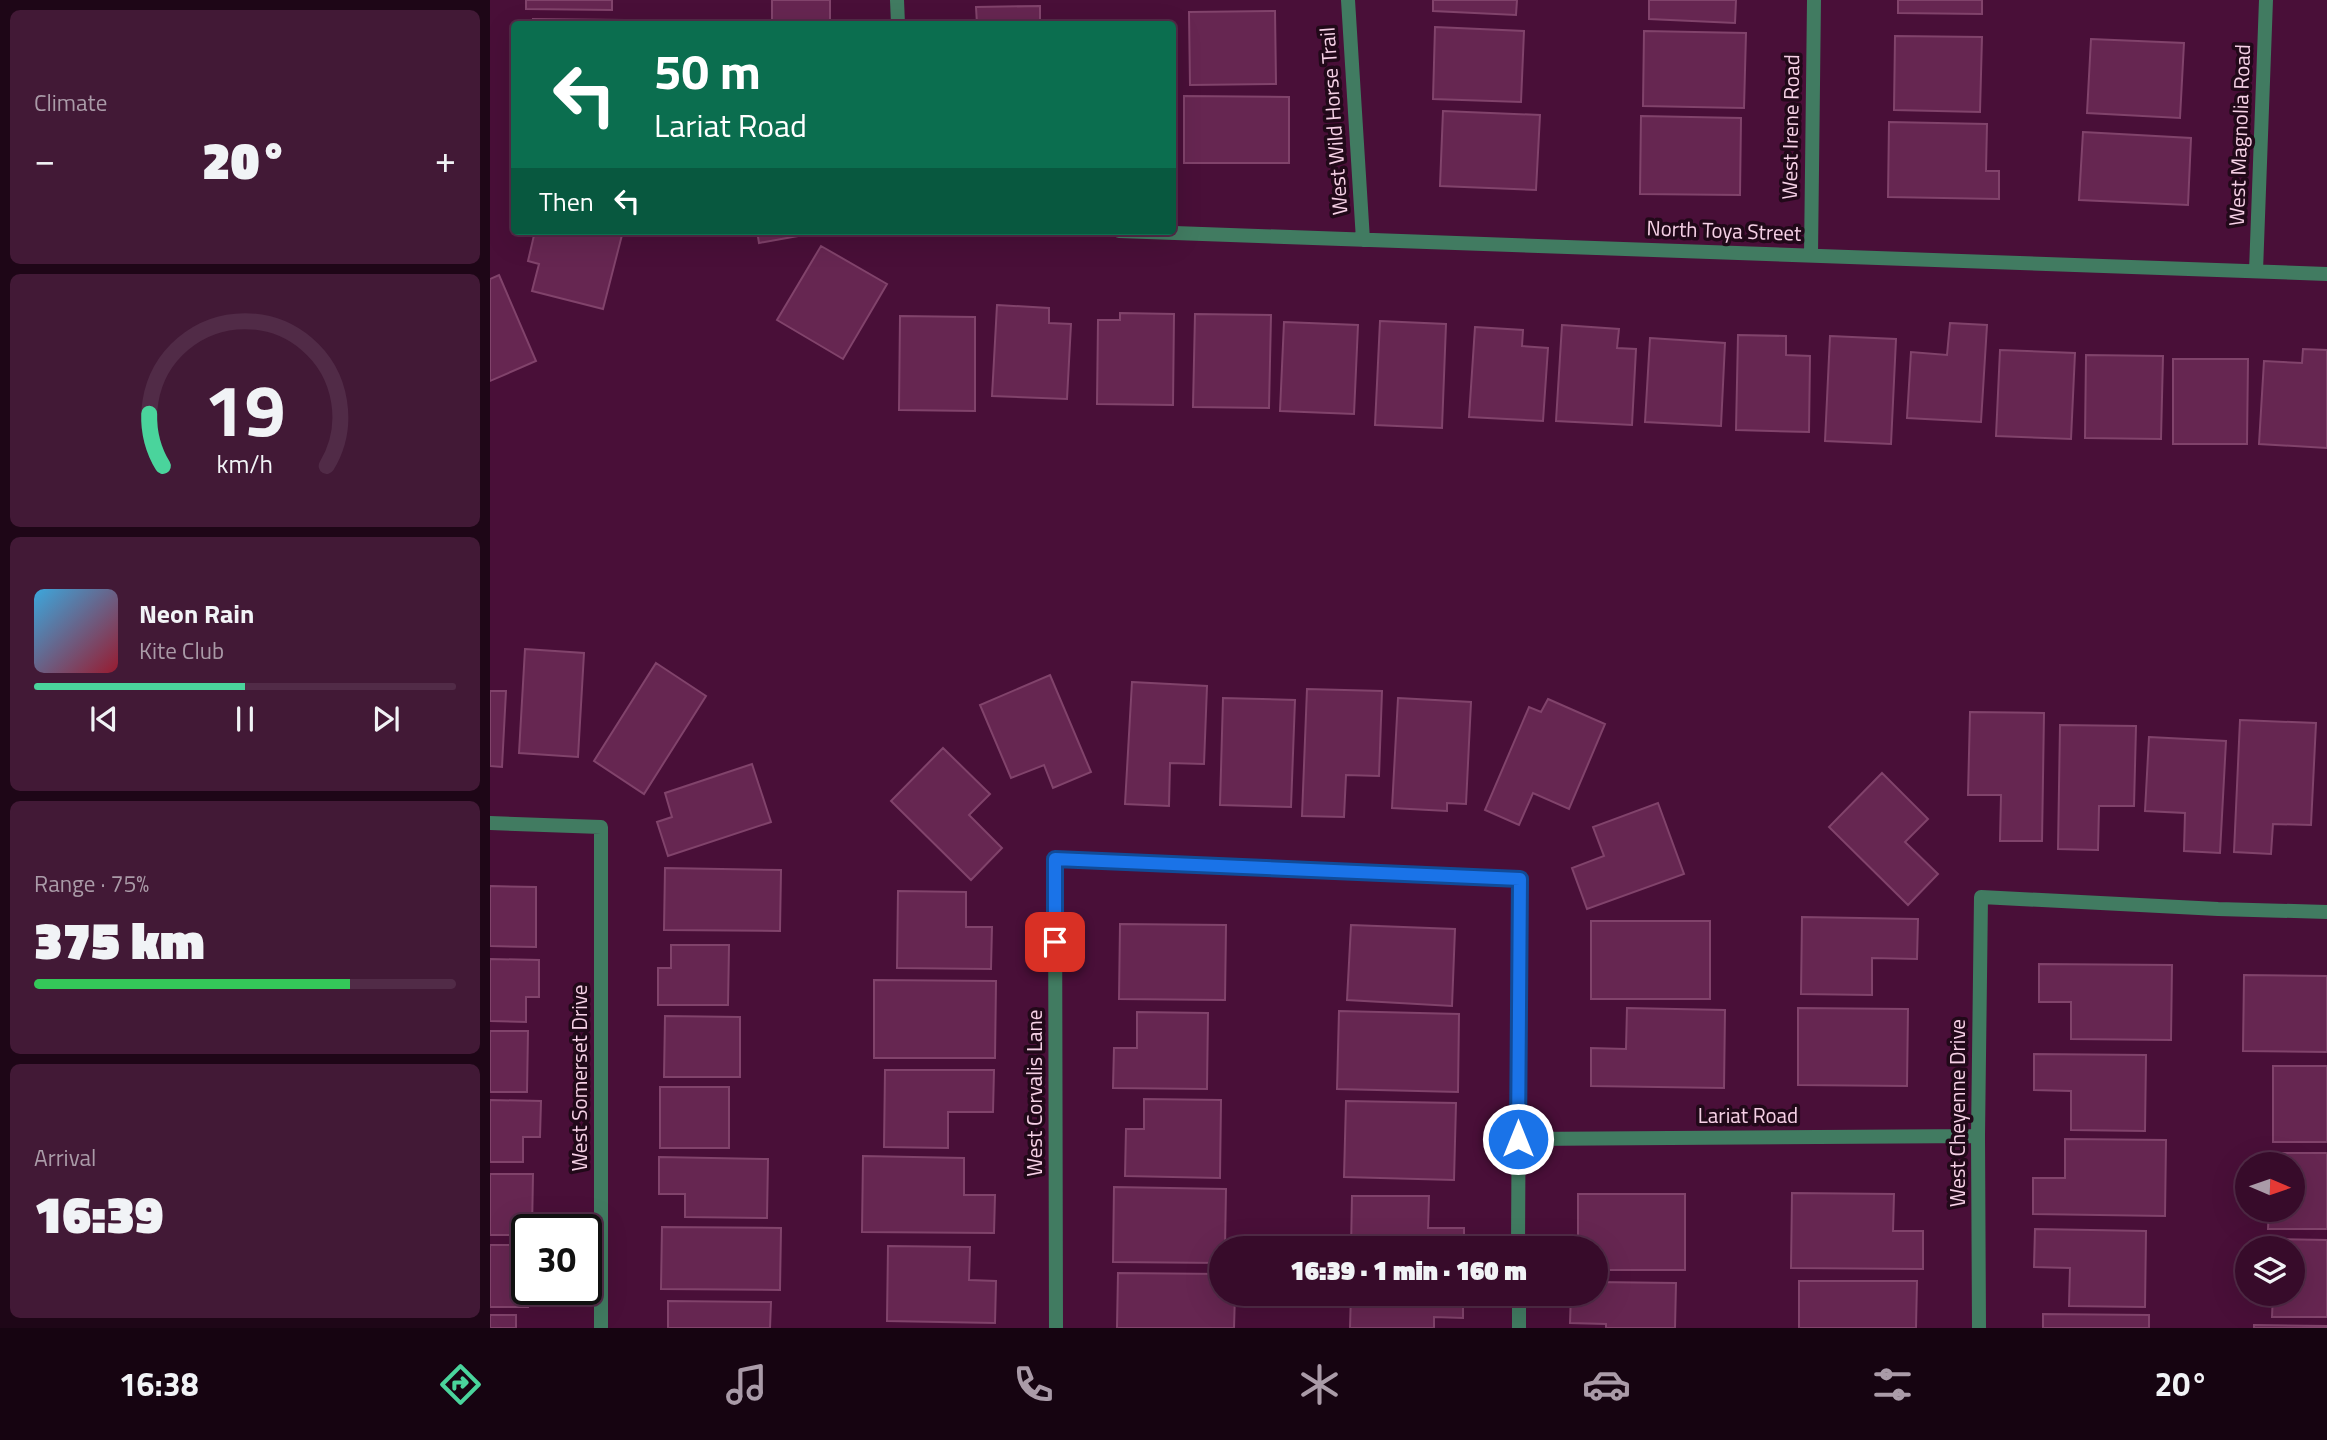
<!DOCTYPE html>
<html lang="en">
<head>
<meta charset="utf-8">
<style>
  :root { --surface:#370b2a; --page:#421936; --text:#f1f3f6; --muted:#aa9ba8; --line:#512b47; --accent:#4ad49c }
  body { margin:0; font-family:"Titillium Web",sans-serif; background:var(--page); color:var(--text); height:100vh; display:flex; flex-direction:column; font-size:26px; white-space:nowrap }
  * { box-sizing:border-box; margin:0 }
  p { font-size:23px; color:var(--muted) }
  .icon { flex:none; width:38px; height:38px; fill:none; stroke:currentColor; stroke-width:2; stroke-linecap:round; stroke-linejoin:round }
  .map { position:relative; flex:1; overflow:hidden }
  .sheet { display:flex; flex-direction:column; gap:10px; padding:10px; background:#1e0617; width:490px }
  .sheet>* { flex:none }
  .guide { position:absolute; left:21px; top:21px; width:665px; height:214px; border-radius:7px; box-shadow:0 7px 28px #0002,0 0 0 2px var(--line); background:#0b6e4f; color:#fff; overflow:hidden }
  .needle { width:46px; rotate:92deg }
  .controls { position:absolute; left:1745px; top:1152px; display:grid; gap:14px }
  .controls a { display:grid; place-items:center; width:70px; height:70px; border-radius:50%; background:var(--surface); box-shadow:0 7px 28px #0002,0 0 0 2px var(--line); font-size:35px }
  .speed { position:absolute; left:21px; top:1214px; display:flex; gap:14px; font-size:35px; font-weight:700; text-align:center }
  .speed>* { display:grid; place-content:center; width:91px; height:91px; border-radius:50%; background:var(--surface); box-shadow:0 7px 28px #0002,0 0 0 2px var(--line); line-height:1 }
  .speed .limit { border:4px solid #111; border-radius:10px; background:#fff; color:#111 }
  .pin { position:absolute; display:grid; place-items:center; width:60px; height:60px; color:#fff; margin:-30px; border-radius:14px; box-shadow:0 4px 10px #0006 }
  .me { position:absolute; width:77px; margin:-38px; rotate:0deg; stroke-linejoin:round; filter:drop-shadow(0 0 5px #0008) }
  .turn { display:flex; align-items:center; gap:24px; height:147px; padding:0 28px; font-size:32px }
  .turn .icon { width:91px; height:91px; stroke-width:2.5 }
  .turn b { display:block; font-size:49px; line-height:60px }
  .then { display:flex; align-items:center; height:66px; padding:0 28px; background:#0003; gap:14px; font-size:26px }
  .big { font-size:52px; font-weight:800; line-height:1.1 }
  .sheet .card { flex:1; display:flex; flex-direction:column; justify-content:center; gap:10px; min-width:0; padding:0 24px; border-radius:10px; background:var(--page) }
  .sheet .dial { align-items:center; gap:0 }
  .dial svg { height:182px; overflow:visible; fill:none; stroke:var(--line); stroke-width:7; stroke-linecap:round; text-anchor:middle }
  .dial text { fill:var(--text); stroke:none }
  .song { display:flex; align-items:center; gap:21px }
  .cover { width:84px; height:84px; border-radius:10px; background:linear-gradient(135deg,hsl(200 70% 55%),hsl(350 70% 35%)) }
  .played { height:7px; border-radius:4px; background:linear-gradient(90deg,var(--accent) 50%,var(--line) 50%) }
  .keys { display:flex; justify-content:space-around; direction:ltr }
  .heat { display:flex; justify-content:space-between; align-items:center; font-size:38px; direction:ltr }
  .charge { height:10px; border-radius:5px; background:linear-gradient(90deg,#34c759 75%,var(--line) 0) }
  .trip { position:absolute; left:719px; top:1236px; width:399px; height:70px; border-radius:35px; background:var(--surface); box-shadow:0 7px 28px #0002,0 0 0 2px var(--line); font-weight:800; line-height:70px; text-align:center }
  .menu { display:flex; height:112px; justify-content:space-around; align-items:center; background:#160411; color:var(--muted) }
  .menu .icon { width:49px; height:49px }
  .menu .selected { color:var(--accent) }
  .menu b { font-size:32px; color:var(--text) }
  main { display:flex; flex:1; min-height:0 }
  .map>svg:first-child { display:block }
  .building { fill:#662651; stroke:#81436b; stroke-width:2 }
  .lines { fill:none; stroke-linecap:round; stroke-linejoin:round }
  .minor { stroke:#417b61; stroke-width:14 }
  .route-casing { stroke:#114b97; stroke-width:18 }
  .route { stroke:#1a73e8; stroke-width:12 }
  .labels { text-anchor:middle; stroke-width:7; stroke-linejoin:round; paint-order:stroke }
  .street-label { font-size:21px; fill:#f6d1e6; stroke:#210919 }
</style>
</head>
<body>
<main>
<section class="sheet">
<div class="card"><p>Climate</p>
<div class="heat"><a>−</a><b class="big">20°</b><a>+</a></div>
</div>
<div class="card dial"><svg viewBox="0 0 100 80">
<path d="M14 69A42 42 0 1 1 86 69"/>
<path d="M14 69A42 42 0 0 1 8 46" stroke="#4ad49c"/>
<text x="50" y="56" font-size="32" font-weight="700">19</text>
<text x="50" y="72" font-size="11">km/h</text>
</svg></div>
<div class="card">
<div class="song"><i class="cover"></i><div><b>Neon Rain</b><p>Kite Club</p></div></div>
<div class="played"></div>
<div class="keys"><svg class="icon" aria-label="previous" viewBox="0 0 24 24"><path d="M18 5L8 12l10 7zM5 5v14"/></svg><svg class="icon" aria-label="pause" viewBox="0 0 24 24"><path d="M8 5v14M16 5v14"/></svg><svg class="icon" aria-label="next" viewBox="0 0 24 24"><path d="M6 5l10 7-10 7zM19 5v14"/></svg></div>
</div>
<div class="card"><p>Range · 75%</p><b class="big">375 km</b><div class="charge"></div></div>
<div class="card"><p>Arrival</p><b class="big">16:39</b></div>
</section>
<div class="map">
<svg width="1837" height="1328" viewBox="0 0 1837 1328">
  <rect width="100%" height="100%" fill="#490f38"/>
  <path class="building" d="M 36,0 L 122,0 L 122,10 L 36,9 Z
    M 282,0 L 340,0 L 340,24 L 282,24 Z
    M 943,0 L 1027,0 L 1026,15 L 943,11 Z
    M 1159,0 L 1246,0 L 1245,23 L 1159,19 Z
    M 1408,0 L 1492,0 L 1492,14 L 1408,13 Z
    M 550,6 L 550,24 L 487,24 L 486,7 Z
    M 785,11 L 786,84 L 700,85 L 699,12 Z
    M 43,19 L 134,20 L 134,24 L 43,24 Z
    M 945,27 L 1034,31 L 1031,102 L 943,99 Z
    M 1154,31 L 1256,33 L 1254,108 L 1153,106 Z
    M 1405,36 L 1492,37 L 1490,112 L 1404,110 Z
    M 1601,39 L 1694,43 L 1690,118 L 1597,113 Z
    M 694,96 L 799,97 L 799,163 L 694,163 Z
    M 953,111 L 1050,115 L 1046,190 L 950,186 Z
    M 1151,116 L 1251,118 L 1250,195 L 1150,194 Z
    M 1399,122 L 1497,124 L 1496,171 L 1509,171 L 1509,199 L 1398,197 Z
    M 1593,132 L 1701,138 L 1698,205 L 1589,200 Z
    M 45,231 L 116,231 L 132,235 L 113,309 L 42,291 L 49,264 L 38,261 Z
    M 267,231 L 336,231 L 269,243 Z
    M 331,246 L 397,284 L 353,359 L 287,320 Z
    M 9,275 L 46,361 L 0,381 L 0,279 Z
    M 507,305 L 559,308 L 559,323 L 581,324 L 577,399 L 502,396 Z
    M 630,313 L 684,314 L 683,405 L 607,404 L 608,320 L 630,320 Z
    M 705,314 L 781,315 L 779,408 L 703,407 Z
    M 410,316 L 485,317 L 485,411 L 409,410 Z
    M 890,321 L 956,324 L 952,428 L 885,425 Z
    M 794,322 L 868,325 L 864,414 L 790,411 Z
    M 1460,323 L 1497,325 L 1491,422 L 1417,418 L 1421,352 L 1457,355 Z
    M 1072,325 L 1129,329 L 1127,348 L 1146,349 L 1142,425 L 1066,421 Z
    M 985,327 L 1033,330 L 1032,346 L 1058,348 L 1053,421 L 979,417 Z
    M 1248,335 L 1296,336 L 1296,355 L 1320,356 L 1319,432 L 1246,430 Z
    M 1340,336 L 1406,339 L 1401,444 L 1335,441 Z
    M 1160,338 L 1235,343 L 1231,426 L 1155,422 Z
    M 1813,349 L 1837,350 L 1837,448 L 1769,444 L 1774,361 L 1812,363 Z
    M 1510,350 L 1585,353 L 1581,439 L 1506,436 Z
    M 1596,355 L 1673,356 L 1671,439 L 1595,438 Z
    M 1683,359 L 1758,359 L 1757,444 L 1683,444 Z
    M 35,649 L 94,653 L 88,757 L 29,753 Z
    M 166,663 L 216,696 L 154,794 L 104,761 Z
    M 560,675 L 601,772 L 563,788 L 554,765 L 521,778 L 490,705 Z
    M 642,682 L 717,686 L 714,764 L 680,763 L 679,806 L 635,804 Z
    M 817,689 L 892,691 L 889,776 L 856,775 L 854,817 L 812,816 Z
    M 0,691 L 16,691 L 12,767 L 0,766 Z
    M 733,698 L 805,700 L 801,807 L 730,805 Z
    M 908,698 L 981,702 L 976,804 L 957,803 L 957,811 L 902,808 Z
    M 1058,699 L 1115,724 L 1079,809 L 1043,793 L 1029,825 L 995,810 L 1039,707 L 1051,712 Z
    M 1480,712 L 1554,713 L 1552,841 L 1510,841 L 1511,795 L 1478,795 Z
    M 1750,720 L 1826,723 L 1821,825 L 1783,824 L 1781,854 L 1744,852 Z
    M 1570,725 L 1646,726 L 1644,806 L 1609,806 L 1608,850 L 1568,849 Z
    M 1659,737 L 1736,741 L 1730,853 L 1694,851 L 1695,813 L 1655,811 Z
    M 453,748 L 500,794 L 479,815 L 512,848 L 481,880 L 401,801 Z
    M 262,764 L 281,822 L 178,856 L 167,822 L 182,817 L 175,793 Z
    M 1392,773 L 1438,819 L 1415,842 L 1448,874 L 1418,905 L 1339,827 Z
    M 1168,803 L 1194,874 L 1097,909 L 1082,868 L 1114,856 L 1103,827 Z
    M 175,868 L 291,870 L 290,931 L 174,930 Z
    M 0,886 L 46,887 L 46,947 L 0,946 Z
    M 408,891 L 476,892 L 476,927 L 502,927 L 501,969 L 407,968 Z
    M 1312,917 L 1428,919 L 1427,959 L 1382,958 L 1382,995 L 1311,994 Z
    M 1101,921 L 1220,921 L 1220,999 L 1101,999 Z
    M 630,924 L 736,925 L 735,1000 L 629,999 Z
    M 861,925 L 965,929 L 962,1006 L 857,1000 Z
    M 181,945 L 239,945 L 238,1005 L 168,1005 L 168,968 L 181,968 Z
    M 0,959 L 49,960 L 49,997 L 36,997 L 36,1022 L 0,1021 Z
    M 1549,964 L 1682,965 L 1681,1040 L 1581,1039 L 1581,1002 L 1549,1002 Z
    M 1754,975 L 1837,976 L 1837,1052 L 1753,1051 Z
    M 384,980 L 506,981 L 505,1058 L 384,1058 Z
    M 1137,1008 L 1235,1010 L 1234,1088 L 1101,1086 L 1101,1048 L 1136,1049 Z
    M 1308,1008 L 1418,1009 L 1417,1086 L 1308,1085 Z
    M 849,1011 L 969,1014 L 968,1092 L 847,1089 Z
    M 647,1012 L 718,1013 L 717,1089 L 623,1088 L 624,1048 L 647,1048 Z
    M 175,1016 L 250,1017 L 250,1077 L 174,1077 Z
    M 0,1031 L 38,1031 L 37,1092 L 0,1092 Z
    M 1544,1054 L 1656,1055 L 1655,1131 L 1581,1130 L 1581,1091 L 1544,1090 Z
    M 1783,1066 L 1837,1066 L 1837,1142 L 1783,1142 Z
    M 395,1070 L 504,1070 L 503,1112 L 458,1112 L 458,1148 L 394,1147 Z
    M 170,1087 L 239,1087 L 239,1148 L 170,1148 Z
    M 654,1099 L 731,1100 L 730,1178 L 635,1176 L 636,1129 L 654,1129 Z
    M 0,1100 L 51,1101 L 50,1137 L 33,1137 L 33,1162 L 0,1162 Z
    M 856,1101 L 966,1103 L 964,1180 L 854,1177 Z
    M 1575,1139 L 1676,1140 L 1675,1216 L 1543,1214 L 1543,1178 L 1575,1178 Z
    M 1779,1153 L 1837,1153 L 1837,1229 L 1778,1229 L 1779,1209 L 1802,1209 L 1802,1164 L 1779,1164 Z
    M 373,1156 L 474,1158 L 474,1195 L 505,1195 L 504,1233 L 372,1232 Z
    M 169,1157 L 278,1159 L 277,1218 L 195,1217 L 195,1194 L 169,1194 Z
    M 0,1174 L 43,1174 L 42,1230 L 37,1230 L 37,1235 L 0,1235 Z
    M 624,1187 L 736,1189 L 735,1248 L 732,1248 L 732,1263 L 623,1262 Z
    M 1302,1193 L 1404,1194 L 1403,1231 L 1433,1231 L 1433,1269 L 1301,1268 Z
    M 1088,1194 L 1195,1194 L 1195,1270 L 1106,1270 L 1106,1248 L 1088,1248 Z
    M 862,1196 L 939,1196 L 938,1228 L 974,1228 L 974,1248 L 861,1248 Z
    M 172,1227 L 291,1228 L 290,1290 L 171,1289 Z
    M 1545,1229 L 1656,1231 L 1655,1307 L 1579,1306 L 1580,1268 L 1544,1267 Z
    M 1783,1239 L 1837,1240 L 1837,1317 L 1782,1317 L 1783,1293 L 1802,1293 L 1802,1248 L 1783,1248 Z
    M 0,1245 L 37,1245 L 38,1307 L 0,1307 Z
    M 398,1246 L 480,1247 L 479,1280 L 506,1281 L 505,1323 L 397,1321 Z
    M 628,1273 L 732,1274 L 732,1293 L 745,1293 L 744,1328 L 627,1328 Z
    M 1309,1281 L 1427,1281 L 1426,1328 L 1309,1328 Z
    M 1106,1282 L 1186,1283 L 1185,1328 L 1116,1328 L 1116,1324 L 1080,1323 L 1081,1293 L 1106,1293 Z
    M 861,1293 L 973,1293 L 973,1318 L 944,1317 L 944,1328 L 860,1328 Z
    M 178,1301 L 281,1302 L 280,1328 L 178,1328 Z
    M 1553,1314 L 1659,1315 L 1659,1328 L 1553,1328 Z
    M 0,1315 L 26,1315 L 26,1328 L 0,1328 Z
    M 1764,1325 L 1837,1326 L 1837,1328 L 1764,1328 Z"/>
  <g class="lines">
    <path class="minor" d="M 407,0 L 408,24
      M 858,0 L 873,240
      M 629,231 L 1837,274
      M 1321,255 L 1324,0
      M 1766,271 L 1776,0
      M 0,823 L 111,827 L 111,1328
      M 1028,1139 L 1488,1136
      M 1029,1293 L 1029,1328
      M 566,1328 L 565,859 L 1030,879 L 1028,1248
      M 1489,1328 L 1488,1136 L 1491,897 L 1728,909 L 1837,912"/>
  </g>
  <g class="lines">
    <g class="route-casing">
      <path id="route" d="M 565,942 L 565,859 L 1030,879 L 1028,1139"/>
    </g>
    <use href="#route" class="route"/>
  </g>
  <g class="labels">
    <g class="street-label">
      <text transform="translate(844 121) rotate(-94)" y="7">West Wild Horse Trail</text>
      <text transform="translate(1301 127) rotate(-89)" y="7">West Irene Road</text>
      <text transform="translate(1750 135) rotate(-88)" y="7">West Magnolia Road</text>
      <text transform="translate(1234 231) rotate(2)" y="7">North Toya Street</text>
      <text transform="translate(90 1078) rotate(-90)" y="7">West Somerset Drive</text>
      <text transform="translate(545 1093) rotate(-90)" y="7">West Corvalis Lane</text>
      <text transform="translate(1468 1113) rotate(-90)" y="7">West Cheyenne Drive</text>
      <text x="1258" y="1123">Lariat Road</text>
    </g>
  </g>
</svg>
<div class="controls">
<a><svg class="needle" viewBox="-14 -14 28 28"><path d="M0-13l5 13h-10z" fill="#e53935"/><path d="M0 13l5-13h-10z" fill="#aa9ba8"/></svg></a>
<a><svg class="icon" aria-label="layers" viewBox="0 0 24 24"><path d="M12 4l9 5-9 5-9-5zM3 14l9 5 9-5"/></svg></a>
</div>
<div class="speed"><div class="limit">30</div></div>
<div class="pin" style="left:565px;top:942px;background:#d93025"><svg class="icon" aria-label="arrive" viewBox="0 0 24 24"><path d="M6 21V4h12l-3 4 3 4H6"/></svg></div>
<svg class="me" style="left:1028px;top:1139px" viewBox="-20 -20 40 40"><circle r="17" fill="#1a73e8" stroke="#fff" stroke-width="3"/><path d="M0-11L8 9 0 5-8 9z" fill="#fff"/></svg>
<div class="trip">16:39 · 1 min · 160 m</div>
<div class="guide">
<div class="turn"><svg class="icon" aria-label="left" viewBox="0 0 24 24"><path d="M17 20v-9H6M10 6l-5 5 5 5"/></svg><div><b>50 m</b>Lariat Road</div></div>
<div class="then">Then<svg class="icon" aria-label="left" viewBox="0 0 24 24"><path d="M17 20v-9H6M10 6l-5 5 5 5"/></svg></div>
</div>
</div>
</main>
<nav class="menu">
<b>16:38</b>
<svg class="icon selected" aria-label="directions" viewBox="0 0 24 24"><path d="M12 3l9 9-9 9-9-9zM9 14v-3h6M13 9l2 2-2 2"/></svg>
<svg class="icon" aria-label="music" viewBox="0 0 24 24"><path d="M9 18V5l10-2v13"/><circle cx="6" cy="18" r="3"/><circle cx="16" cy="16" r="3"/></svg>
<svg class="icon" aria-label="phone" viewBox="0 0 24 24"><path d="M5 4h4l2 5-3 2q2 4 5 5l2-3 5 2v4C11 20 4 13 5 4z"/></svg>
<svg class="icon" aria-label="climate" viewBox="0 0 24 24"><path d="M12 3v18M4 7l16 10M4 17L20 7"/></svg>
<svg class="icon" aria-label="car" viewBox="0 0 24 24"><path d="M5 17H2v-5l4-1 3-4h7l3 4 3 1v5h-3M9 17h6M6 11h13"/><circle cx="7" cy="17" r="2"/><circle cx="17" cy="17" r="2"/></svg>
<svg class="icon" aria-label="filters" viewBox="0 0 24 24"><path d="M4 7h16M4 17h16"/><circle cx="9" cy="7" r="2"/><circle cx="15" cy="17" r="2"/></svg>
<b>20°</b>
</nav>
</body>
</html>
